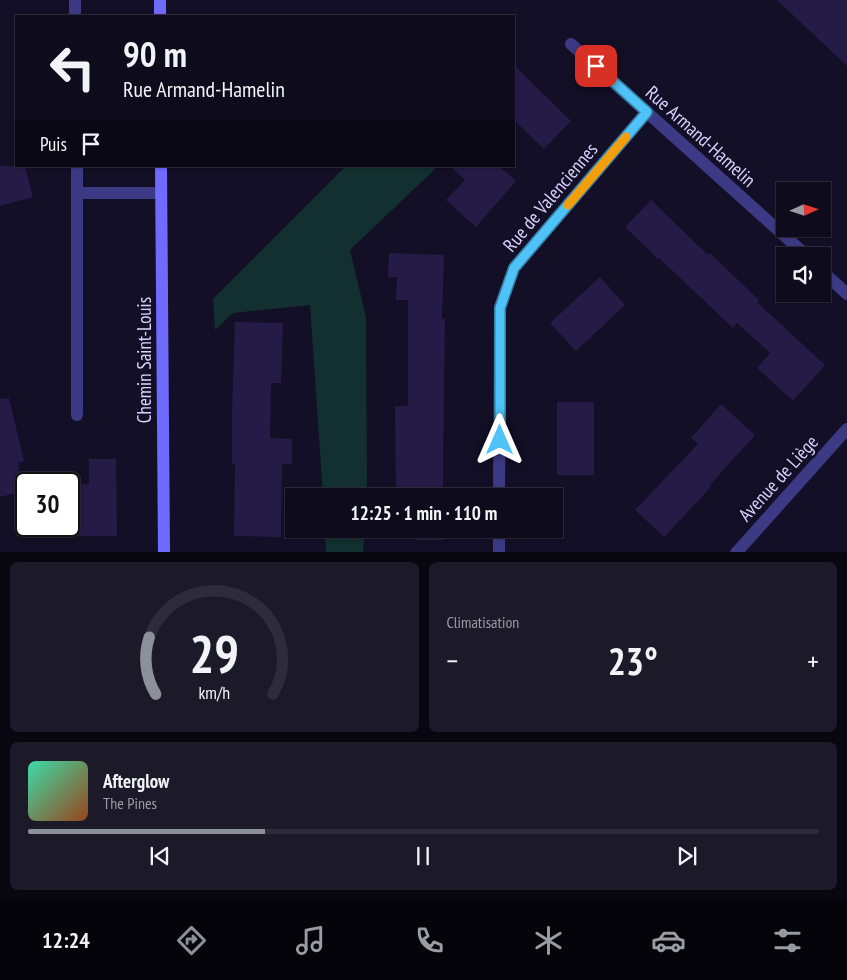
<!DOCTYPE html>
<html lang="fr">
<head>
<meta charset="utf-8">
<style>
  :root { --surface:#0e0b1c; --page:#1c1929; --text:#f1f3f6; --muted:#9b9ba3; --line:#2e2b3b; --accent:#8c9099 }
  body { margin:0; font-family:"PT Sans Narrow",sans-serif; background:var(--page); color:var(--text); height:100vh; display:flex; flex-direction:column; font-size:19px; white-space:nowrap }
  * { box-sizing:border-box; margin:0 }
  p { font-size:16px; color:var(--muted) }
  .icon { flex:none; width:28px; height:28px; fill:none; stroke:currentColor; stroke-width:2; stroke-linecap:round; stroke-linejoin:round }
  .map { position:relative; height:552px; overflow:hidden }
  .panel { display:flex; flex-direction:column; gap:10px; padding:10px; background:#08060f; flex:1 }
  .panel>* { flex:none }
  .top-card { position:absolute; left:15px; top:15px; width:500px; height:152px; border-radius:0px; box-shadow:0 1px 4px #0004,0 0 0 1px var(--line); background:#0e0b1c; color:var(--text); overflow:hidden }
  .needle { width:32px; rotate:87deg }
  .fabs { position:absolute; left:776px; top:182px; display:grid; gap:10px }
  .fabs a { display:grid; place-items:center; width:55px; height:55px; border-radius:0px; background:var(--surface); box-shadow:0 1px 4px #0004,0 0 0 1px var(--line); font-size:25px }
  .speed { position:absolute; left:15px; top:472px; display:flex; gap:10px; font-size:25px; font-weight:700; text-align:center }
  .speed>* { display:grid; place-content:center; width:65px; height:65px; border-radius:50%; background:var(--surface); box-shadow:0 1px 4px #0004,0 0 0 1px var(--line); line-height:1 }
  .speed .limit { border:2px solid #111; border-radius:8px; background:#fff; color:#111 }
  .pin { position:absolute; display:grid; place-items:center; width:42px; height:42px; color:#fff; margin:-21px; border-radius:10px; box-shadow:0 2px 8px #0006 }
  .me { position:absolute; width:55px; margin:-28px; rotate:0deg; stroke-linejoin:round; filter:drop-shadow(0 0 4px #0008) }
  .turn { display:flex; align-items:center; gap:18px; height:105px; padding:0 25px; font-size:22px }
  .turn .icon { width:65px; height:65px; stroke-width:2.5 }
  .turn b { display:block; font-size:35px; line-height:42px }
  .then { display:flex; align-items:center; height:48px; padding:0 25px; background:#0003; gap:10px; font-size:19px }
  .big { font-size:38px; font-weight:600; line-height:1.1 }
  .panel .tile { flex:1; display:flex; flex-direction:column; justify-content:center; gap:8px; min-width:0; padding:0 18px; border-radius:8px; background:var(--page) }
  .panel .dial { align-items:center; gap:0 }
  .dial svg { height:130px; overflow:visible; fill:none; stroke:var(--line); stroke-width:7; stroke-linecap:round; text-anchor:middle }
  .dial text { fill:var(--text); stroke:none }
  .song { display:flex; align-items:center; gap:15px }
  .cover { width:60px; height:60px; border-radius:8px; background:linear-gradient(135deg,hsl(160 70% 55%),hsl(20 70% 35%)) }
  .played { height:5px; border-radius:2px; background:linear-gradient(90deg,var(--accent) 30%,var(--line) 30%) }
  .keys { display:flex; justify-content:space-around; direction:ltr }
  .heat { display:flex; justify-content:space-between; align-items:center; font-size:28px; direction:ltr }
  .panel .tiles { flex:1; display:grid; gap:10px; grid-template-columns:1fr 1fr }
  .tile:last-child { grid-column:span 2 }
  .trip { position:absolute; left:285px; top:488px; width:278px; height:50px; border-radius:0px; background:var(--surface); box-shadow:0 1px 4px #0004,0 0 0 1px var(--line); font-weight:600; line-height:50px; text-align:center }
  .tab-bar { display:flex; height:80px; justify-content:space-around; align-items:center; background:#06040b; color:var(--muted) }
  .tab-bar .icon { width:35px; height:35px }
  .tab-bar .on { color:var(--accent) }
  .tab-bar b { font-size:22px; color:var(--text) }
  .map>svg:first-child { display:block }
  .green { fill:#12302f }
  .building { fill:#241b47 }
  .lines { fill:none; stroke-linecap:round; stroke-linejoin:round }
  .lane { stroke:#3d3a85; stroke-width:12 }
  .street { stroke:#3d3a85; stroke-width:12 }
  .secondary { stroke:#6f6bff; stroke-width:12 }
  .route-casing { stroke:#337fa1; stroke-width:12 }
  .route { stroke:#4fc3f7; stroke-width:9 }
  .slow { stroke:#f59e0b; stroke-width:9 }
  .labels { text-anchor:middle; stroke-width:5; stroke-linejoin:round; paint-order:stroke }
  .street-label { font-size:19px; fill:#d9d4ff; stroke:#130f26 }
</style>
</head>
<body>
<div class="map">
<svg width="847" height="553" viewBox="0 0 847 553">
  <rect width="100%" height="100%" fill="#130f26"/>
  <path class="green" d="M 346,166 L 436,166 L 433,171 L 350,250 L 366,317 L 367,496 L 323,496 L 310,305 L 233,313 L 215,330 L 213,299 Z
    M 325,529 L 365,529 L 363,552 L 326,552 Z"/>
  <path class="building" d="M 777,0 L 847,0 L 847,66 Z
    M 514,65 L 571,121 L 544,149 L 514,120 Z
    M 0,166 L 25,166 L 33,197 L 0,206 Z
    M 450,166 L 499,166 L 516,181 L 476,227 L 446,200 L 465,180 Z
    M 651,200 L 708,255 L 710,253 L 759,300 L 757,302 L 825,365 L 793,401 L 757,368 L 770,353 L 737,323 L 733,328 L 659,258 L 658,259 L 625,227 Z
    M 389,253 L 444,255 L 442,319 L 445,319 L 443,462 L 443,496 L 396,496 L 395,406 L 408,406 L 408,300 L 396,300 L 397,277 L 388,277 Z
    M 600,277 L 625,305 L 576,351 L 550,323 Z
    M 235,322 L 283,323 L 281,383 L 271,383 L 270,438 L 292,439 L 292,464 L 282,464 L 281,537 L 234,536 L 235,464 L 232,464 L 232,411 Z
    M 9,398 L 24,461 L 18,463 L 24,491 L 0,497 L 0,399 Z
    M 557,402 L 594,402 L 594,475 L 557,475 Z
    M 721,404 L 755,435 L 709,486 L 711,487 L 664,537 L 635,510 L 698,444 L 691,438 Z
    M 89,459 L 116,459 L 117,536 L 69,536 L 69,485 L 89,484 Z
    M 416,529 L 444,529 L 444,540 L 416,540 Z"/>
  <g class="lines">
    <path class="lane" d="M 75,0 L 75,16
      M 77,166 L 77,415
      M 77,193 L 161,193"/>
    <path class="street" d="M 571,44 L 807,256
      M 822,271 L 847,294
      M 499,496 L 500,307 L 514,268 L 647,112
      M 499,553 L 499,529
      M 736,553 L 847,429"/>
    <path class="secondary" d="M 160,0 L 160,16
      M 161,166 L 164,553"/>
  </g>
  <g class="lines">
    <g class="route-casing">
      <path id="route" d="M 500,440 L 500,308 L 514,268 L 647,112 L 596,66"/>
    </g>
    <use href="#route" class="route"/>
    <path class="slow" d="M 568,205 L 626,137"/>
  </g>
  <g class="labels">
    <g class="street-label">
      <text transform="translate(701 136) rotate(42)" y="7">Rue Armand-Hamelin</text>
      <text transform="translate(550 197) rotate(-50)" y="7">Rue de Valenciennes</text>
      <text transform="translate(144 360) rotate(-90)" y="7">Chemin Saint-Louis</text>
      <text transform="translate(778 478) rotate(-48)" y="7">Avenue de Liège</text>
    </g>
  </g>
</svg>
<div class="fabs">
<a><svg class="needle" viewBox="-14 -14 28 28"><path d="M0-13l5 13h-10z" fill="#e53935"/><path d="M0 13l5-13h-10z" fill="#9b9ba3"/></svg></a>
<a><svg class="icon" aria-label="sound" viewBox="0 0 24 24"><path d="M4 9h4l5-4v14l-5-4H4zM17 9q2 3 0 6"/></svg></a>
</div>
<div class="speed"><div class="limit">30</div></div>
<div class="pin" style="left:596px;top:66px;background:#d93025"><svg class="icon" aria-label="arrive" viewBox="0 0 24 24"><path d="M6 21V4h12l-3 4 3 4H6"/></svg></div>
<svg class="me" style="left:500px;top:440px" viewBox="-20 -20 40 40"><path d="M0-17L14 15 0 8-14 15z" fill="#4fc3f7" stroke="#fff" stroke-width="4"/></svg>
<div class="trip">12:25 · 1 min · 110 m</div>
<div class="top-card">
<div class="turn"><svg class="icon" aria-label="left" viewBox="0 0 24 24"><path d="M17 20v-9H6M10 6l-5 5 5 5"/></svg><div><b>90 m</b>Rue Armand-Hamelin</div></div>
<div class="then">Puis<svg class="icon" aria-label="arrive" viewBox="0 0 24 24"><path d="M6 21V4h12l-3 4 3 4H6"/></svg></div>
</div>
</div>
<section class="panel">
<div class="tiles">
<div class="tile dial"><svg viewBox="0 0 100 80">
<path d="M14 69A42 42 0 1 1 86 69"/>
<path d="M14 69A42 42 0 0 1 10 34" stroke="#8c9099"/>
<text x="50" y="56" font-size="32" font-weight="700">29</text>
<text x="50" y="72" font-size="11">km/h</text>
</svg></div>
<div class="tile"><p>Climatisation</p>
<div class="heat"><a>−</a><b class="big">23°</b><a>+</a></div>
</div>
<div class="tile">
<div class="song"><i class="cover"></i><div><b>Afterglow</b><p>The Pines</p></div></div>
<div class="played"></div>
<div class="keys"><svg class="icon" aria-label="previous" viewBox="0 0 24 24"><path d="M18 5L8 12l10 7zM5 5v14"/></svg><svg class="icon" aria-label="pause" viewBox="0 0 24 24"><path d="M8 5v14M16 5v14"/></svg><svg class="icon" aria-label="next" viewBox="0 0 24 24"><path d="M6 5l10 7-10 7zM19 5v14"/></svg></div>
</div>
</div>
</section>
<nav class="tab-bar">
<b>12:24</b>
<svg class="icon on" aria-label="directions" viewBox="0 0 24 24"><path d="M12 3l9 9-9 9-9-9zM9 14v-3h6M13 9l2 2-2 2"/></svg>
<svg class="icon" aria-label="music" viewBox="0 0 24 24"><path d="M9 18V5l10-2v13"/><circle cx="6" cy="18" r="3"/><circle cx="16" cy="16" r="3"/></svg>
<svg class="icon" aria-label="phone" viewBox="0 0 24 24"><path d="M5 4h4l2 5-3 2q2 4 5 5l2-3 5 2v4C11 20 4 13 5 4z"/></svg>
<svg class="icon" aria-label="climate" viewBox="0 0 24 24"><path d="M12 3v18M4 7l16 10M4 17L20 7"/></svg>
<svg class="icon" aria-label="car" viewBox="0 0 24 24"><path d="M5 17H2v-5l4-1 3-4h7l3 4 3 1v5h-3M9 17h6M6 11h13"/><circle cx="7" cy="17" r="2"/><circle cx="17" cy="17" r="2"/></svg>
<svg class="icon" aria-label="filters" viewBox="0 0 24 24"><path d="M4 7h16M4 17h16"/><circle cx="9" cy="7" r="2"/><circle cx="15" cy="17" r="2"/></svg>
</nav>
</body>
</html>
